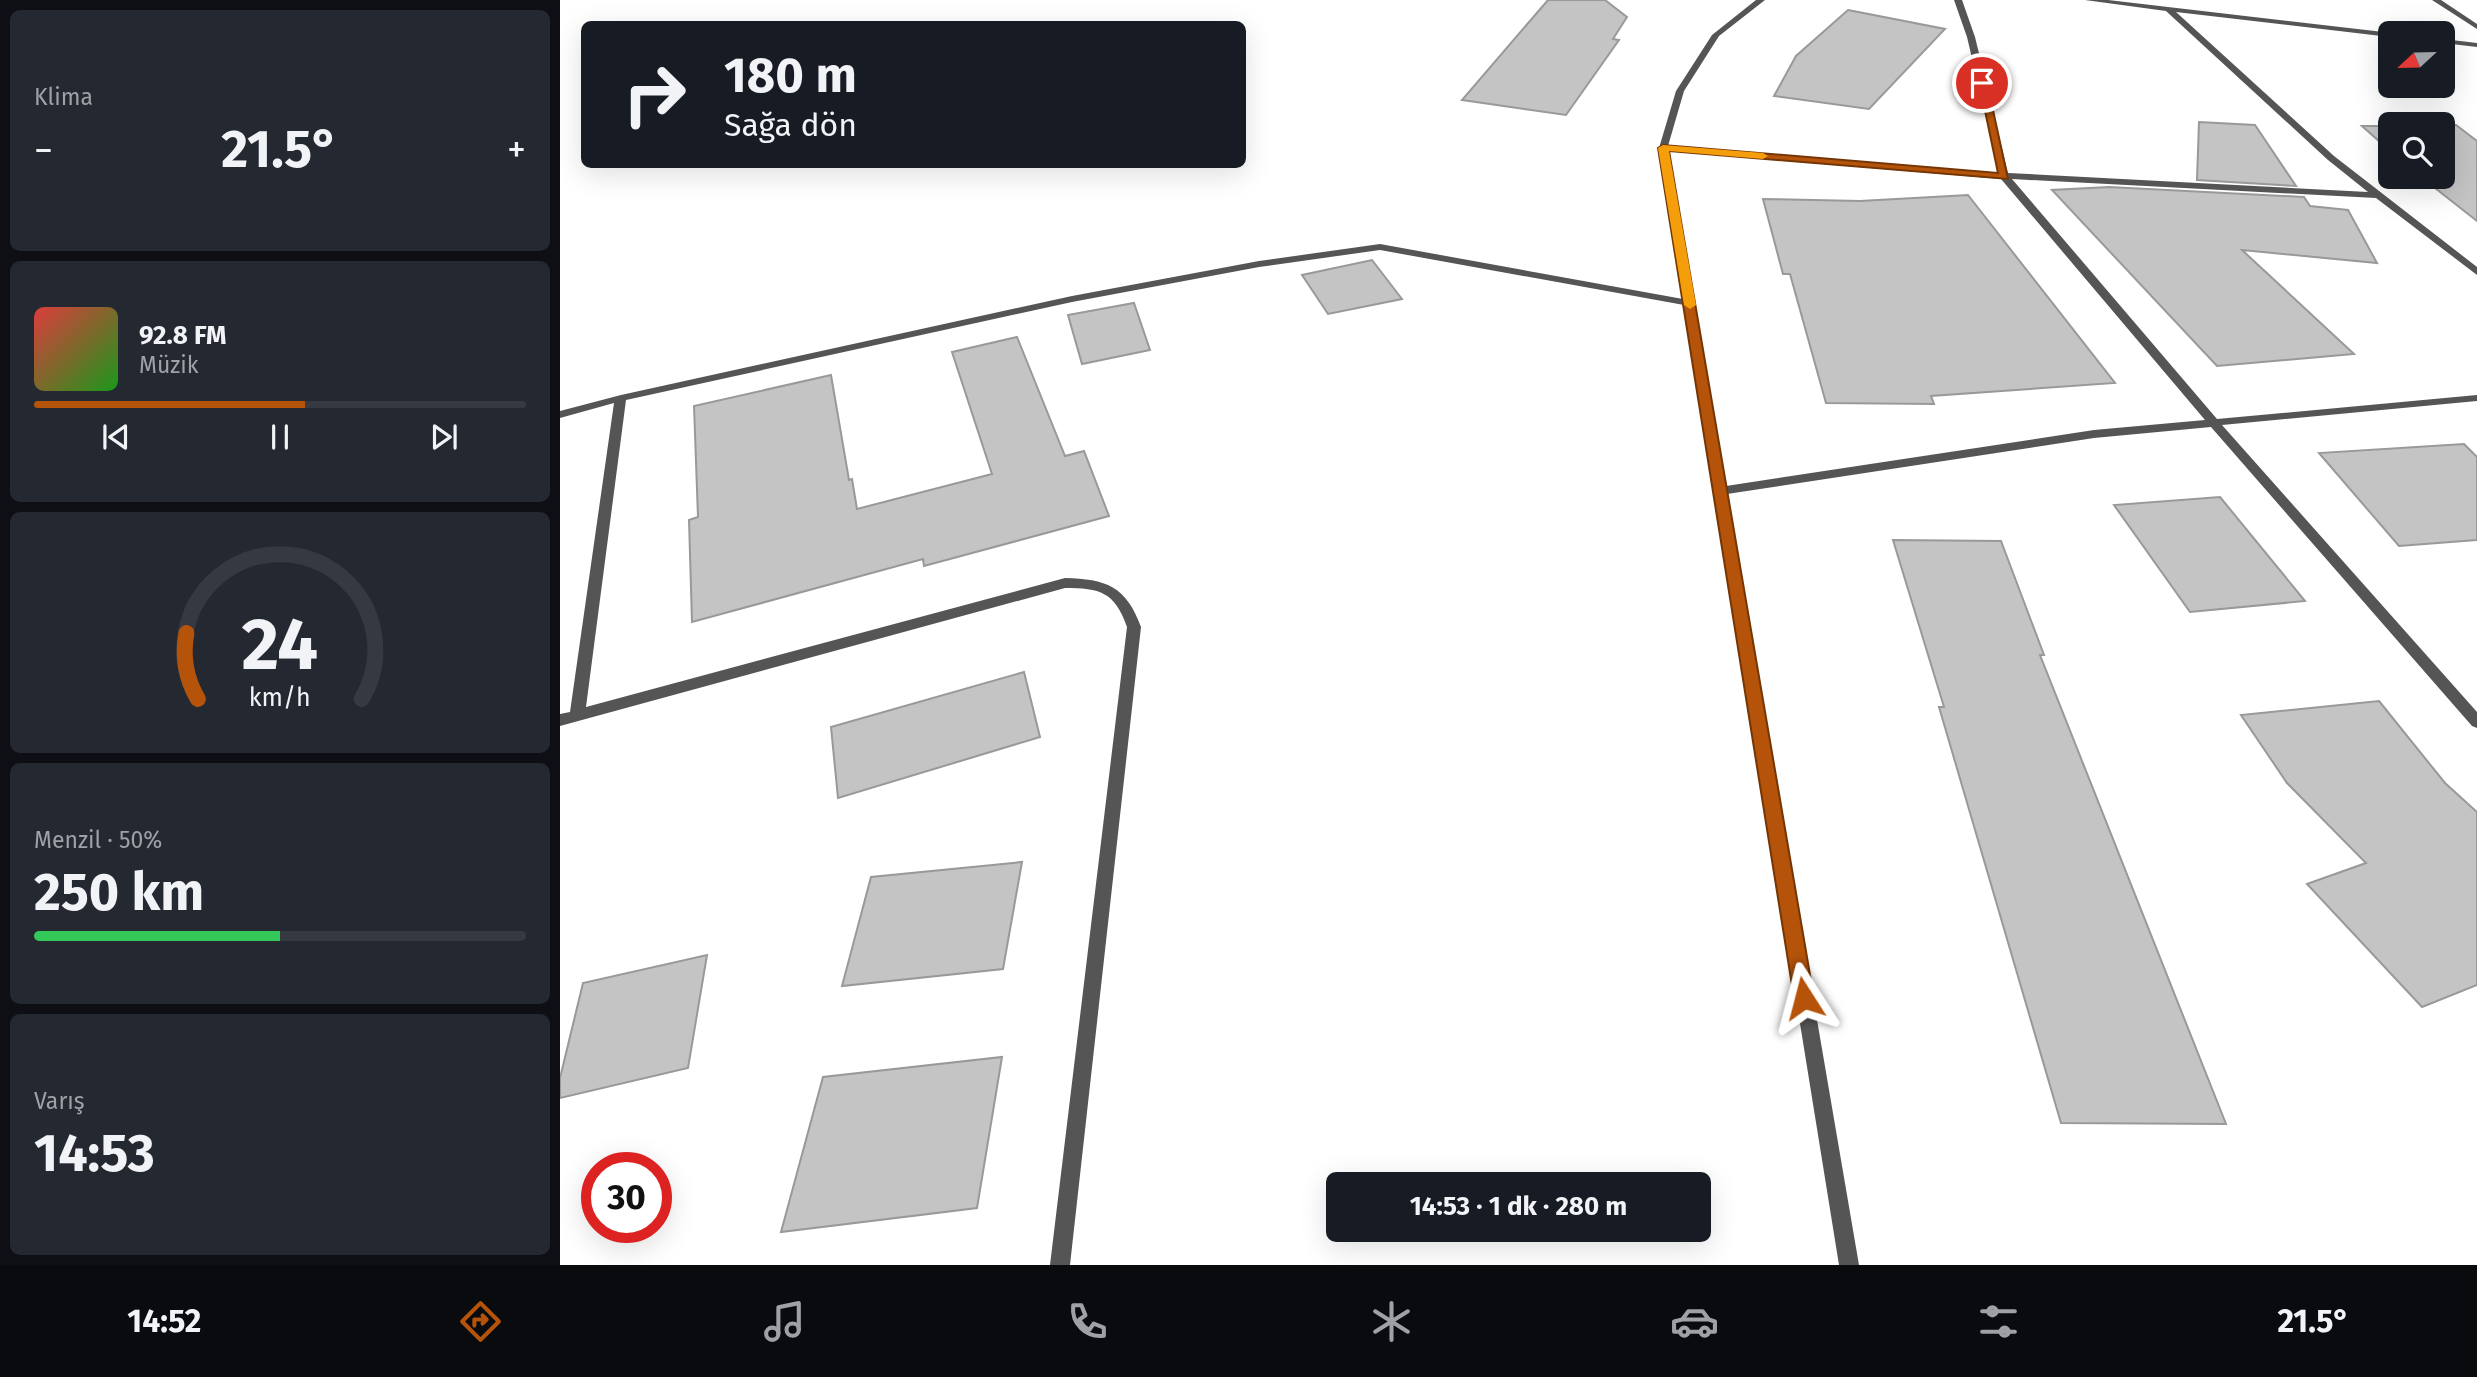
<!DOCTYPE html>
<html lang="tr">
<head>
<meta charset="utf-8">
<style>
  :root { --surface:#171b24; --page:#242831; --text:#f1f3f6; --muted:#9ea1a6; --line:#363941; --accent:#b45309 }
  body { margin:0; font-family:"Fira Sans",sans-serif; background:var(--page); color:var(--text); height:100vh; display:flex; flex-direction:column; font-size:26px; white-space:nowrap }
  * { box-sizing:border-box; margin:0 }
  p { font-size:23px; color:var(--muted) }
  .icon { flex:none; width:38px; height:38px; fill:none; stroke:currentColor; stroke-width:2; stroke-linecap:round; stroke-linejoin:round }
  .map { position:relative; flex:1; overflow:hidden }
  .drawer { display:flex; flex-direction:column; gap:10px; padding:10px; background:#0d0f14; width:560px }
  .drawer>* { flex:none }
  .top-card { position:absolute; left:21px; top:21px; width:665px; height:147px; border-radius:10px; box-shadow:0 7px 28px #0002; background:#171b24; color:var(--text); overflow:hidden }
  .needle { width:46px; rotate:248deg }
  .buttons { position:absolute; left:1818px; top:21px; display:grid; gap:14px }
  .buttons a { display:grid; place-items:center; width:77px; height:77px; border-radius:10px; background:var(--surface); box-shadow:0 7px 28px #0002; font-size:35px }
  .speed { position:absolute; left:21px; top:1152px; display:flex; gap:14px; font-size:35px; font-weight:700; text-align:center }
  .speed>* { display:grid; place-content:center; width:91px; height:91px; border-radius:50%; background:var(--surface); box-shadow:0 7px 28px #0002; line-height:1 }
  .speed .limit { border:10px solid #d22; background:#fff; color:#111 }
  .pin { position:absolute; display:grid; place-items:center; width:60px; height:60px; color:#fff; margin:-30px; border:4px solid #fff; border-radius:50%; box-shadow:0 2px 7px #0007 }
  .me { position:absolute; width:77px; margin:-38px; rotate:351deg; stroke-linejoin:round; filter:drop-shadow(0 0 5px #0008) }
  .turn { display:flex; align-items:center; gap:24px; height:147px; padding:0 28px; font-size:32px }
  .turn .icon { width:91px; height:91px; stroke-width:2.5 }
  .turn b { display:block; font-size:49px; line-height:60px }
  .big { font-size:52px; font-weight:700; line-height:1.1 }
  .drawer .tile { flex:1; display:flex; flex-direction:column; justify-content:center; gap:10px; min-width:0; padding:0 24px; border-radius:10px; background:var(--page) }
  .drawer .dial { align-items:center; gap:0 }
  .dial svg { height:182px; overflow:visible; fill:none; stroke:var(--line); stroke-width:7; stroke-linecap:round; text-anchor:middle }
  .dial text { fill:var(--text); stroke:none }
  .song { display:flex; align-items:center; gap:21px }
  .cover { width:84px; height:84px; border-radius:10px; background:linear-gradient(135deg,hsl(0 70% 55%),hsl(120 70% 35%)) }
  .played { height:7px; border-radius:4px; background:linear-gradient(90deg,var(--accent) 55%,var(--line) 55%) }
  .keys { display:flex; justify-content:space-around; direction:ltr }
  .heat { display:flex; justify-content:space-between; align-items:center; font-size:38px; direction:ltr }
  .charge { height:10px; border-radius:5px; background:linear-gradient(90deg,#34c759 50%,var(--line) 0) }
  .trip { position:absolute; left:766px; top:1172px; width:385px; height:70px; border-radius:10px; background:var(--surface); box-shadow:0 7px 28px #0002; font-weight:700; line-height:70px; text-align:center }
  .menu { display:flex; height:112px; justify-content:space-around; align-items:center; background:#090b0e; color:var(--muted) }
  .menu .icon { width:49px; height:49px }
  .menu .current { color:var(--accent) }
  .menu b { font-size:32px; color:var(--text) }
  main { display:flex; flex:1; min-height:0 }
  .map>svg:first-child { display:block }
  .building { fill:#c4c4c4; stroke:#999; stroke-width:2 }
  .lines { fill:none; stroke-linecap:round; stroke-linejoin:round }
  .street { fill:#555; fill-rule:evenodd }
  .route { fill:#b45309; stroke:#753606; stroke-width:2 }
  .slow { fill:#f59e0b }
</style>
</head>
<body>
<main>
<section class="drawer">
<div class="tile"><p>Klima</p>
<div class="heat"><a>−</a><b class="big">21.5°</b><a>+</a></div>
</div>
<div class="tile">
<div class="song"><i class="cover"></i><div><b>92.8 FM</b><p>Müzik</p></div></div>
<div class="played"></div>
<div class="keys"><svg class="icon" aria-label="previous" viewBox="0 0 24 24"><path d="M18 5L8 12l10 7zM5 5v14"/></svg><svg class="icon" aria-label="pause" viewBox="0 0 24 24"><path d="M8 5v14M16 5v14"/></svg><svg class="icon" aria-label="next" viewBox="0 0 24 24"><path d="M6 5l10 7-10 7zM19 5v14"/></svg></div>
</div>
<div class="tile dial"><svg viewBox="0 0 100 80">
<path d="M14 69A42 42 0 1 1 86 69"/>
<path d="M14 69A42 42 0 0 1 9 40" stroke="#b45309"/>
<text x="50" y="56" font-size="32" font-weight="700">24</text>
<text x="50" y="72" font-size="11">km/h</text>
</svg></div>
<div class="tile"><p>Menzil · 50%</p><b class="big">250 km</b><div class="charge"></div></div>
<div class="tile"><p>Varış</p><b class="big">14:53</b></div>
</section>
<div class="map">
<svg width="1917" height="1265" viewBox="0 0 1917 1265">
  <rect width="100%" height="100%" fill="#fff"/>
  <path class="building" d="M 988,0 L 1045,0 L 1067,17 L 1053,39 L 1059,40 L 1006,115 L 902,100 Z
    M 1288,10 L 1385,29 L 1309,109 L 1214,96 L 1236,56 Z
    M 1639,122 L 1695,125 L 1736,186 L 1637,180 Z
    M 1883,125 L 1896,125 L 1917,141 L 1917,221 L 1861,177 L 1883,177 Z
    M 1802,126 L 1830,126 L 1830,151 Z
    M 1549,187 L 1744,197 L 1750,206 L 1788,210 L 1817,263 L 1682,250 L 1794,354 L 1657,366 L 1492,190 Z
    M 1408,195 L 1555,383 L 1371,396 L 1374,404 L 1266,403 L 1230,274 L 1223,274 L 1203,199 L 1300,201 Z
    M 812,260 L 842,299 L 768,314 L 742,275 Z
    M 574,303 L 590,350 L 522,364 L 508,315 Z
    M 457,337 L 505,456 L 524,451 L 549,516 L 364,566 L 363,559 L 132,622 L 129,520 L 138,517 L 134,406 L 271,375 L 289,480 L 292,479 L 297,509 L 432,474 L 392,352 Z
    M 1904,444 L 1917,457 L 1917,540 L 1839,546 L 1759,453 Z
    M 1660,497 L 1745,601 L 1630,612 L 1554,505 Z
    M 1333,540 L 1441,541 L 1484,655 L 1480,655 L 1666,1124 L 1501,1123 L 1379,707 L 1384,707 Z
    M 464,672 L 480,737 L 278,798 L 271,727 Z
    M 1819,701 L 1885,783 L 1917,812 L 1917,985 L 1862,1007 L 1747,884 L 1806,863 L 1727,783 L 1681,715 Z
    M 462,862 L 443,969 L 282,986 L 311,877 Z
    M 147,955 L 128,1068 L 0,1098 L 0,1078 L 23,983 Z
    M 442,1057 L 417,1208 L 221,1232 L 263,1077 Z"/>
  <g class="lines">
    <path class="street" d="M 1196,0 L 1205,0 L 1159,36 L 1124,91 L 1108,146 L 1439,173 L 1407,37 L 1394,0 L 1402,0 L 1415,37 L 1448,173 L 1808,192 L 1768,160 L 1606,11 L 1525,0 L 1548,0 L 1832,33 L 1830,37 L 1616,12 L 1774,156 L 1917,267 L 1917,275 L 1816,198 L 1452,179 L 1657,419 L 1917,395 L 1917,401 L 1662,425 L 1917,712 L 1917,728 L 1912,726 L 1651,427 L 1534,438 L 1167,494 L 1299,1265 L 1279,1265 L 1124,305 L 820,250 L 699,267 L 512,302 L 66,400 L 26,707 L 505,578 C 546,579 566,586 581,627 L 510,1265 L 490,1265 L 567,627 C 555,592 540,588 505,588 L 0,726 L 0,714 L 10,712 L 54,403 L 0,418 L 0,411 L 61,395 L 512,296 L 699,261 L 820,244 L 1123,299 L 1099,148 L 1116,91 L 1152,35 ZM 1108,151 L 1441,179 L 1645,420 L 1534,430 L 1166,486 Z
      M 1872,0 L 1881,0 L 1917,24 L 1917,29 Z
      M 1883,39 L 1917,43 L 1917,47 L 1883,43 Z"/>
  </g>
  <path class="route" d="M 1419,82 L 1427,83 L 1448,179 L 1109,151 L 1254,998 L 1251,1004 L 1244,1007 L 1237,1004 L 1234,998 L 1098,148 L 1103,145 L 1438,173 Z"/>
  <path class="slow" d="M 1103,145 L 1203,153 L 1208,156 L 1203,159 L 1109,151 L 1136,305 L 1130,309 L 1124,305 L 1098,148 Z"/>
</svg>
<div class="buttons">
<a><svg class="needle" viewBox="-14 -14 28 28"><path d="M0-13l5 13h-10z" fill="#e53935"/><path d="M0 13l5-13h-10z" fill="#9ea1a6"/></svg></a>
<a><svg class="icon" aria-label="search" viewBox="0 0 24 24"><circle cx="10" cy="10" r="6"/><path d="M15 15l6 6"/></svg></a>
</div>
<div class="speed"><div class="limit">30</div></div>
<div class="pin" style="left:1422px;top:83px;background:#d93025"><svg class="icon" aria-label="arrive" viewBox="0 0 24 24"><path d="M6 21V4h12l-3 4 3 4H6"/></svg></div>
<svg class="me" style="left:1244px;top:998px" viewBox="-20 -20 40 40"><path d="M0-17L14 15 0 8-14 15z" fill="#b45309" stroke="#fff" stroke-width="4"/></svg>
<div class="trip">14:53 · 1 dk · 280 m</div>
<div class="top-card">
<div class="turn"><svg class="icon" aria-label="right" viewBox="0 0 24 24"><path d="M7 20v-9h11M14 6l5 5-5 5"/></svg><div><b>180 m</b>Sağa dön</div></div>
</div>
</div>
</main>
<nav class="menu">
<b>14:52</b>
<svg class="icon current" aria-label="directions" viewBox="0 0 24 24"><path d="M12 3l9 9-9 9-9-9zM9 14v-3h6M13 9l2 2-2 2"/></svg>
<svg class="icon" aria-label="music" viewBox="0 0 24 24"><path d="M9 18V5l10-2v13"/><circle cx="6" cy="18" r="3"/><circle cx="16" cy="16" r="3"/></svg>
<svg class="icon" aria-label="phone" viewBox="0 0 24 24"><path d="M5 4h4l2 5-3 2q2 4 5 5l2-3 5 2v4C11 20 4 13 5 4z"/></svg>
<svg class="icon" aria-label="climate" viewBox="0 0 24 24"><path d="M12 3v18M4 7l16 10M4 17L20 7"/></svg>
<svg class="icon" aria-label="car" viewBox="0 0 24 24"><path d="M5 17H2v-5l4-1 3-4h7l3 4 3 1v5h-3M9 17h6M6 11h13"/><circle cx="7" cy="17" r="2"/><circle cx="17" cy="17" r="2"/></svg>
<svg class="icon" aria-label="filters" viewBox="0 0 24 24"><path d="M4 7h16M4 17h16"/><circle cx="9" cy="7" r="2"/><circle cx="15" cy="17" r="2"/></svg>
<b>21.5°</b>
</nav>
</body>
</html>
